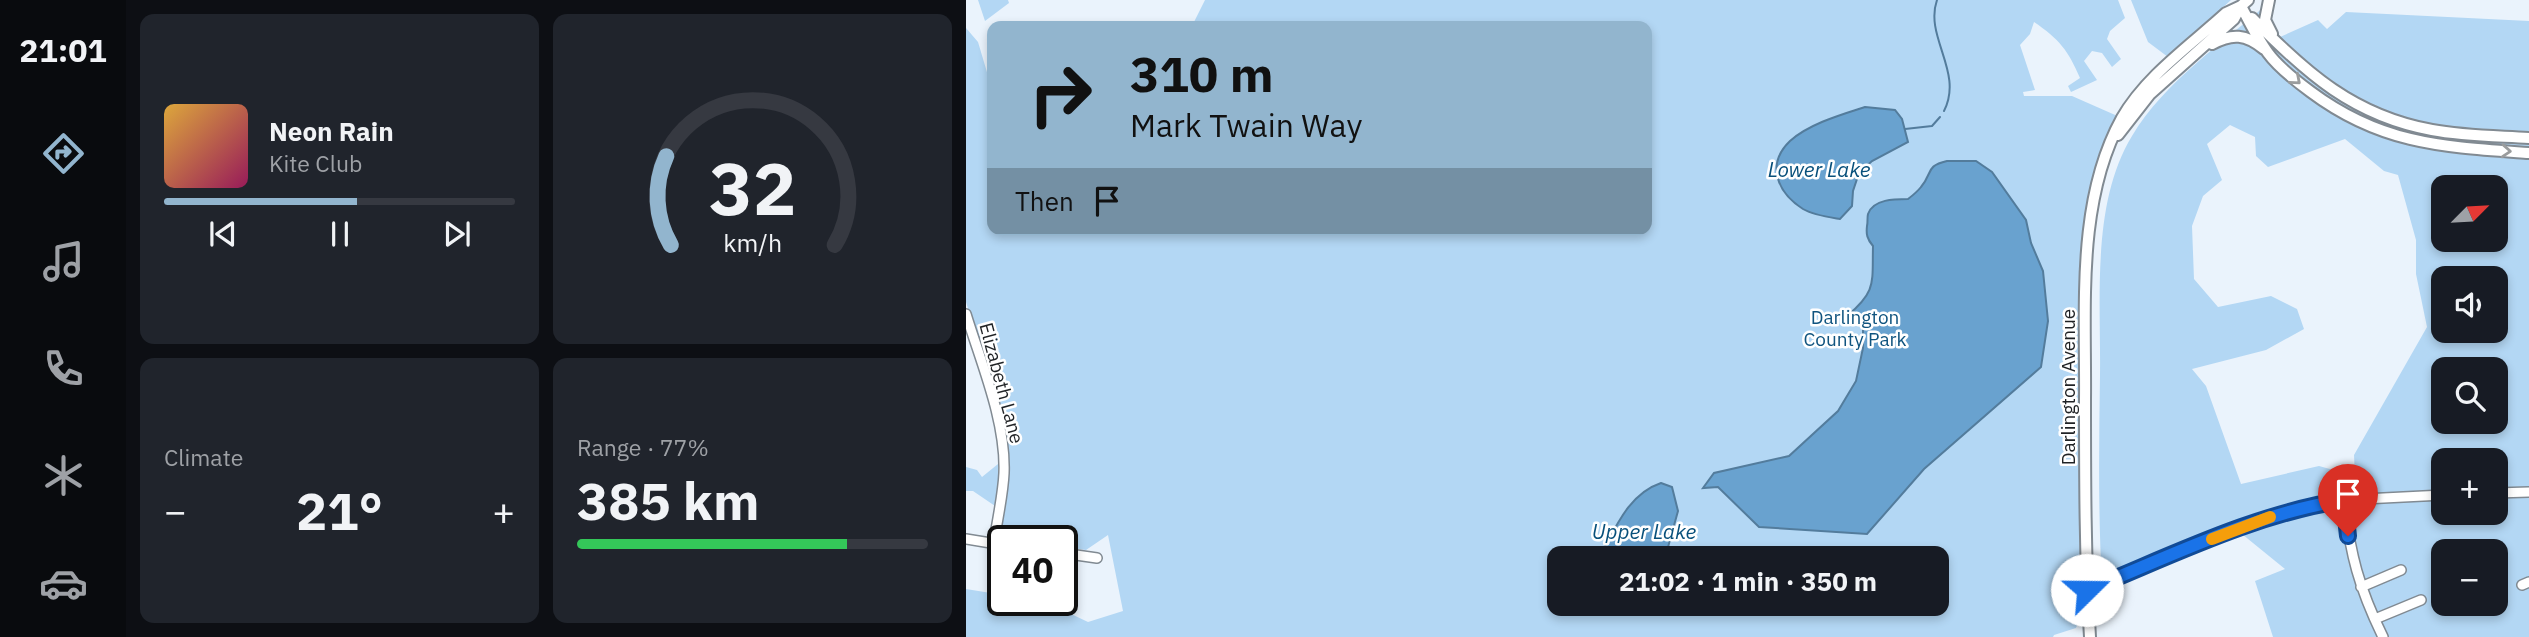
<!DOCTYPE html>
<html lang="en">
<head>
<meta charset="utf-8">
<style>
  :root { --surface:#171b24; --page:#20242c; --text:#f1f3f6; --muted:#9ea1a6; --line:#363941; --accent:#92b5ce }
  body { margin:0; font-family:"IBM Plex Sans",sans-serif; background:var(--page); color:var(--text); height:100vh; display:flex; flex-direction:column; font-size:26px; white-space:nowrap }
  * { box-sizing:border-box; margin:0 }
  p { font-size:23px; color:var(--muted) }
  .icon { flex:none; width:38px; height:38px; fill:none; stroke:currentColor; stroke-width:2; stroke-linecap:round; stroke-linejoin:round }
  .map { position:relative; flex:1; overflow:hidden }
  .drawer { display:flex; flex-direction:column; gap:14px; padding:14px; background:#0d0f14; width:840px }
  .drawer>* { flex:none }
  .banner { position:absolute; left:21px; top:21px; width:665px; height:214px; border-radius:14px; box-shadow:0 4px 10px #0003; background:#92b5ce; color:#111; overflow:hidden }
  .needle { width:46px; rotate:66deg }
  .fabs { position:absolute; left:1465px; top:175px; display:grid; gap:14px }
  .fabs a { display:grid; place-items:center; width:77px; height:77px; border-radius:14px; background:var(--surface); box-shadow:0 4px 10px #0003; font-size:35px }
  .speed { position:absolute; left:21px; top:525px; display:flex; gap:14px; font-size:35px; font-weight:700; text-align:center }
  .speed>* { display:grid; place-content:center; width:91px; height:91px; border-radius:50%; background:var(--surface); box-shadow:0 4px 10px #0003; line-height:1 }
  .speed .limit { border:4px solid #111; border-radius:10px; background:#fff; color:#111 }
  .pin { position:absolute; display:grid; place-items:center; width:60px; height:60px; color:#fff; margin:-72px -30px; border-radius:50% 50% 50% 0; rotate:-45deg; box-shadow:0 0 7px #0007 }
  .pin .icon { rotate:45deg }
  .me { position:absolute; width:77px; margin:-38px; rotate:68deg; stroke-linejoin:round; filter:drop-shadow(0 0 5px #0008) }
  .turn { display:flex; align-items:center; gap:24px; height:147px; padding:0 28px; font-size:32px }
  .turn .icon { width:91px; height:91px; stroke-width:2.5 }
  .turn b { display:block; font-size:49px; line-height:60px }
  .then { display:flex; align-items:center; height:66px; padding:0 28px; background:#0003; gap:14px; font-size:26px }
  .big { font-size:52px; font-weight:800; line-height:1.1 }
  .drawer .tile { flex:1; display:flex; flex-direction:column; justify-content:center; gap:10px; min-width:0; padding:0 24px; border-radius:14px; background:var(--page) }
  .drawer .dial { align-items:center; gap:0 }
  .dial svg { height:182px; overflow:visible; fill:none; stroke:var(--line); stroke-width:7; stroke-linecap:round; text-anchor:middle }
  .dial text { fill:var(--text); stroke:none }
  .song { display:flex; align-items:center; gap:21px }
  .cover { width:84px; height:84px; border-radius:10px; background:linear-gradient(135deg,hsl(40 70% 55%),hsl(330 70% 35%)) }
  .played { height:7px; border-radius:4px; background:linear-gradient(90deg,var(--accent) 55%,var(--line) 55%) }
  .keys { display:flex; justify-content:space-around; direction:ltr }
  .heat { display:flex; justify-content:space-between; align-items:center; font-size:38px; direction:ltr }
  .charge { height:10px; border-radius:5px; background:linear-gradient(90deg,#34c759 77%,var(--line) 0) }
  .drawer .tiles { flex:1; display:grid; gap:14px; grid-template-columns:repeat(2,1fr) }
  .trip { position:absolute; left:581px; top:546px; width:402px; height:70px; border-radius:14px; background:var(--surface); box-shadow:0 4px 10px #0003; font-weight:800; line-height:70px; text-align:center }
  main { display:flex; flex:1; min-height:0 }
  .dock { display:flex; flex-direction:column; width:126px; justify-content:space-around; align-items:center; background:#090b0e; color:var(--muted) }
  .dock .icon { width:49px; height:49px }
  .dock .active { color:var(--accent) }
  .dock b { font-size:32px; color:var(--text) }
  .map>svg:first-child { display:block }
  .green { fill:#b3d7f4; fill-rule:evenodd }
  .water { fill:#69a2cf; stroke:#537c9c; stroke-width:2 }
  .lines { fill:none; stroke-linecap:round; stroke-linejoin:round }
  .stream { stroke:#537c9c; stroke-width:2 }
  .minor-casing { stroke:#818a92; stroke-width:12 }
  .major-casing { stroke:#818a92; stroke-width:14 }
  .minor { stroke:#fff; stroke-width:9 }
  .major { stroke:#fff; stroke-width:10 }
  .oneway { stroke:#9a9c9d }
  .route-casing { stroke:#114b97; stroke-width:18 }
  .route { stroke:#1a73e8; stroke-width:12 }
  .slow { stroke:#f59e0b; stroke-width:12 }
  .labels { text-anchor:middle; stroke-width:5; stroke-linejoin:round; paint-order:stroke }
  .park-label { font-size:19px; fill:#10547f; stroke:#fff }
  .street-label { font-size:19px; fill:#1f2225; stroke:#fff }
  .water-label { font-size:21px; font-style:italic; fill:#08507b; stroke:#fff }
</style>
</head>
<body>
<main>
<nav class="dock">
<b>21:01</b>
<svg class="icon active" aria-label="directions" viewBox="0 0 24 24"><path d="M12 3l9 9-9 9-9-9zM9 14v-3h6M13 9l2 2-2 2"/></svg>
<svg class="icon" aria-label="music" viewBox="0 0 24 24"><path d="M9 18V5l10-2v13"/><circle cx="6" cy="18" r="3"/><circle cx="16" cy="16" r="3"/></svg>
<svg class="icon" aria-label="phone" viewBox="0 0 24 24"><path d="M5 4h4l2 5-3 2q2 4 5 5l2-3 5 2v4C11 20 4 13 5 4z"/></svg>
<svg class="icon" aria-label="climate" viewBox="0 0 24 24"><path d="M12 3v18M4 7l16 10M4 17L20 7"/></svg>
<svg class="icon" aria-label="car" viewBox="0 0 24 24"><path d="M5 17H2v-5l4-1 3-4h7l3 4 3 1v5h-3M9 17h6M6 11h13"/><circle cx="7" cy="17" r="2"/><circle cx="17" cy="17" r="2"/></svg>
</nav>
<section class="drawer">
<div class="tiles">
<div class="tile">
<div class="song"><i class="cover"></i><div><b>Neon Rain</b><p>Kite Club</p></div></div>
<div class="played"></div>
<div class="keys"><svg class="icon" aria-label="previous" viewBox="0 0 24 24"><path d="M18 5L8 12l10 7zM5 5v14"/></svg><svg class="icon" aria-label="pause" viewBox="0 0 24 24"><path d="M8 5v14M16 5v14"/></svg><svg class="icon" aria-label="next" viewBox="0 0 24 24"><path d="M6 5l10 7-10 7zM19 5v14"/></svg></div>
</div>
<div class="tile dial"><svg viewBox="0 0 100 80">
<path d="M14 69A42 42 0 1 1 86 69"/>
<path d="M14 69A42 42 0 0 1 12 30" stroke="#92b5ce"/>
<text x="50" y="56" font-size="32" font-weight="700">32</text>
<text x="50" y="72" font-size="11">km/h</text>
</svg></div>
<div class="tile"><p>Climate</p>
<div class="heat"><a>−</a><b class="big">21°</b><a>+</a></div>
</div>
<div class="tile"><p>Range · 77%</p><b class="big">385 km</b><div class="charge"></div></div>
</div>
</section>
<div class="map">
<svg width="1563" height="637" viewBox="0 0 1563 637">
  <rect width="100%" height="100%" fill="#eaf3fc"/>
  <path class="green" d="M 12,0 L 42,0 L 43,3 L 19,21 Z
    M 239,0 L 1152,0 L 1159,18 L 1144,31 L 1141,39 L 1155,59 L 1146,67 L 1136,53 L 1126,51 L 1118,61 L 1131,80 L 1105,92 L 1102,86 L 1114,78 C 1102,50 1093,39 1068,22 L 1064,34 L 1054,45 L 1069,90 L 1057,92 L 1058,96 L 1106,96 L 1156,118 L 1124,217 L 1122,617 L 1113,620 L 1110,628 L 1088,635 L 1087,637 L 0,637 L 0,589 L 37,595 L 37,600 L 82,603 L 122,622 L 157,611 L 142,535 L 120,550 L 96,547 L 96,541 L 33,540 L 42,466 L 40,431 L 0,302 L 0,28 L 12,42 L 26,89 L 26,229 L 681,229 L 681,26 L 226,26 ZM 593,558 L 971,558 L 971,604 L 593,604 Z
    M 1165,0 L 1265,0 L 1202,57 L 1182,42 Z
    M 1306,0 L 1304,22 L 1314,37 L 1352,20 L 1361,29 L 1380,12 L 1563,21 L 1563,637 L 1307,637 L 1289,581 L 1319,569 L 1271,530 L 1136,582 C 1132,513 1133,444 1134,375 C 1135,300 1125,203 1166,136 C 1199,81 1258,42 1306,0 ZM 1264,125 L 1289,137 L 1290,156 L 1302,167 L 1379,139 L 1418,171 L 1432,175 L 1450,240 L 1450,274 L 1461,327 L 1388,455 L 1389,476 L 1353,466 L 1275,484 L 1240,386 L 1226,369 L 1300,350 L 1338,329 L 1331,309 L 1305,296 L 1252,307 L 1228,279 L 1226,226 L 1237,196 L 1256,180 L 1241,144 ZM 1477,187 L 1530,187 L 1530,240 L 1477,240 ZM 1477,278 L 1530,278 L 1530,331 L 1477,331 ZM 1477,369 L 1530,369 L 1530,422 L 1477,422 ZM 1477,460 L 1530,460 L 1530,513 L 1477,513 ZM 1477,551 L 1530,551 L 1530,604 L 1477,604 Z
    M 32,464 L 32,508 L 7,491 L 0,491 L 0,467 L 11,470 L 16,477 Z"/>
  <path class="water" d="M 899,107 L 929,110 L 936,119 L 942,142 L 906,161 L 893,173 L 887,191 L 886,206 L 874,219 C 862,217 847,215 837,209 C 812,193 799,165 824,141 C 843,124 874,115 899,107 Z
    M 981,161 L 1010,161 L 1026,172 L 1060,220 L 1065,243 L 1077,271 L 1082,321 L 1075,367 L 958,469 L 901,534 L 793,527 L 752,487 L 737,488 L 748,473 L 823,456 L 872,411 L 890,381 L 897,348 L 897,327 L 881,316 C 911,291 906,283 907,246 C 901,239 900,234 901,226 C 902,222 901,218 902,214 C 907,199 929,199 942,199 C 946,196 951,192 955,187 C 967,173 959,166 981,161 Z
    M 695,483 L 706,487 L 712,511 L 699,558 L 633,558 C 649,529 662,494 695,483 Z"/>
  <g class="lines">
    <path class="stream" d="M 971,0 C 958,37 998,72 978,111
      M 939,129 L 966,126 L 974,117"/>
    <g class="minor-casing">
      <path id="minor" d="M 0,314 C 15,363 40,421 38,473 C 37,496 31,520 28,543
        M 1530,493 L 1563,492
        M 1378,500 C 1384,554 1393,588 1417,637
        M 0,539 L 37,545
        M 96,553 L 131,558
        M 1556,585 L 1563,582
        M 1395,587 L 1435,570
        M 1121,590 L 1313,513 L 1378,500 L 1477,495
        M 1409,619 L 1455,600"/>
    </g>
    <g class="major-casing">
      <path id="major" d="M 1303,0 L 1299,20 L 1306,34
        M 1275,6 C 1283,21 1291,38 1302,53 C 1313,68 1330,81 1345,92 C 1416,145 1479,147 1563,153
        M 1286,18 C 1340,73 1388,116 1466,130 C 1498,136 1531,136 1563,138
        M 1246,44 C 1266,33 1280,34 1298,49
        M 1152,135 L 1184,94 L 1268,19 L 1275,6
        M 1124,637 C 1119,558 1119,478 1119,399 C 1120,307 1110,201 1156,118 C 1180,76 1225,45 1260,13 L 1275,6 L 1282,0"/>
    </g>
    <use href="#minor" class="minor"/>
    <use href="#major" class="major"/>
  </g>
  <defs><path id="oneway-chevron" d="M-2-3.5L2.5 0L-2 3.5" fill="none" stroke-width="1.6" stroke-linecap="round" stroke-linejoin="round" transform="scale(1.75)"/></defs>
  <g class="oneway">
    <use href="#oneway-chevron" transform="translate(1330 80) rotate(41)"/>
    <use href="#oneway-chevron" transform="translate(1540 151) rotate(4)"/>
  </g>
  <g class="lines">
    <g class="route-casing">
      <path id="route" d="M 1121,590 C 1205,556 1288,514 1378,500 L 1382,536"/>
    </g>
    <use href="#route" class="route"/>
    <path class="slow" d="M 1246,539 L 1304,517"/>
  </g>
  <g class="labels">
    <g class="park-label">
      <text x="889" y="324">Darlington<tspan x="889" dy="22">County Park</tspan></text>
    </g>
    <g class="street-label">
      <text transform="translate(36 383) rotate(75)" y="7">Elizabeth Lane</text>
      <text transform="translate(1102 387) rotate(-90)" y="7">Darlington Avenue</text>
    </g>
    <g class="water-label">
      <text x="853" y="177">Lower Lake</text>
      <text x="678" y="539">Upper Lake</text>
    </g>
  </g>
</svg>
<div class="fabs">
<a><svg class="needle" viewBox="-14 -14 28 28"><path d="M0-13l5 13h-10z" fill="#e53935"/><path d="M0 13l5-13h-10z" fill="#9ea1a6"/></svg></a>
<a><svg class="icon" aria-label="sound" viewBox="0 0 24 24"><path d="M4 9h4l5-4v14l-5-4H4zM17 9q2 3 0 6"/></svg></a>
<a><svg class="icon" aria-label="search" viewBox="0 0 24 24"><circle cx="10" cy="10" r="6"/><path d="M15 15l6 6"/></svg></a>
<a>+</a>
<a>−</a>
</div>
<div class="speed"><div class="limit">40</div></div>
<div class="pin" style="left:1382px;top:536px;background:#d93025"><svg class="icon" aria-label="arrive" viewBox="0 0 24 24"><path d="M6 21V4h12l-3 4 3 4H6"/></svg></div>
<svg class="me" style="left:1121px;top:590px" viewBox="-20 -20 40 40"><circle r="19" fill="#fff"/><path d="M0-13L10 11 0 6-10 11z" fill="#1a73e8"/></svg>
<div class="trip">21:02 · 1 min · 350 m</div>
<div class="banner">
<div class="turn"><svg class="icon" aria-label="right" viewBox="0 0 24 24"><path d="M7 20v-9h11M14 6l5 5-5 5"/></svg><div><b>310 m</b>Mark Twain Way</div></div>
<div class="then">Then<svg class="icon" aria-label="arrive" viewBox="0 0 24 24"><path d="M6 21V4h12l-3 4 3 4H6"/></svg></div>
</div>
</div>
</main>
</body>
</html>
